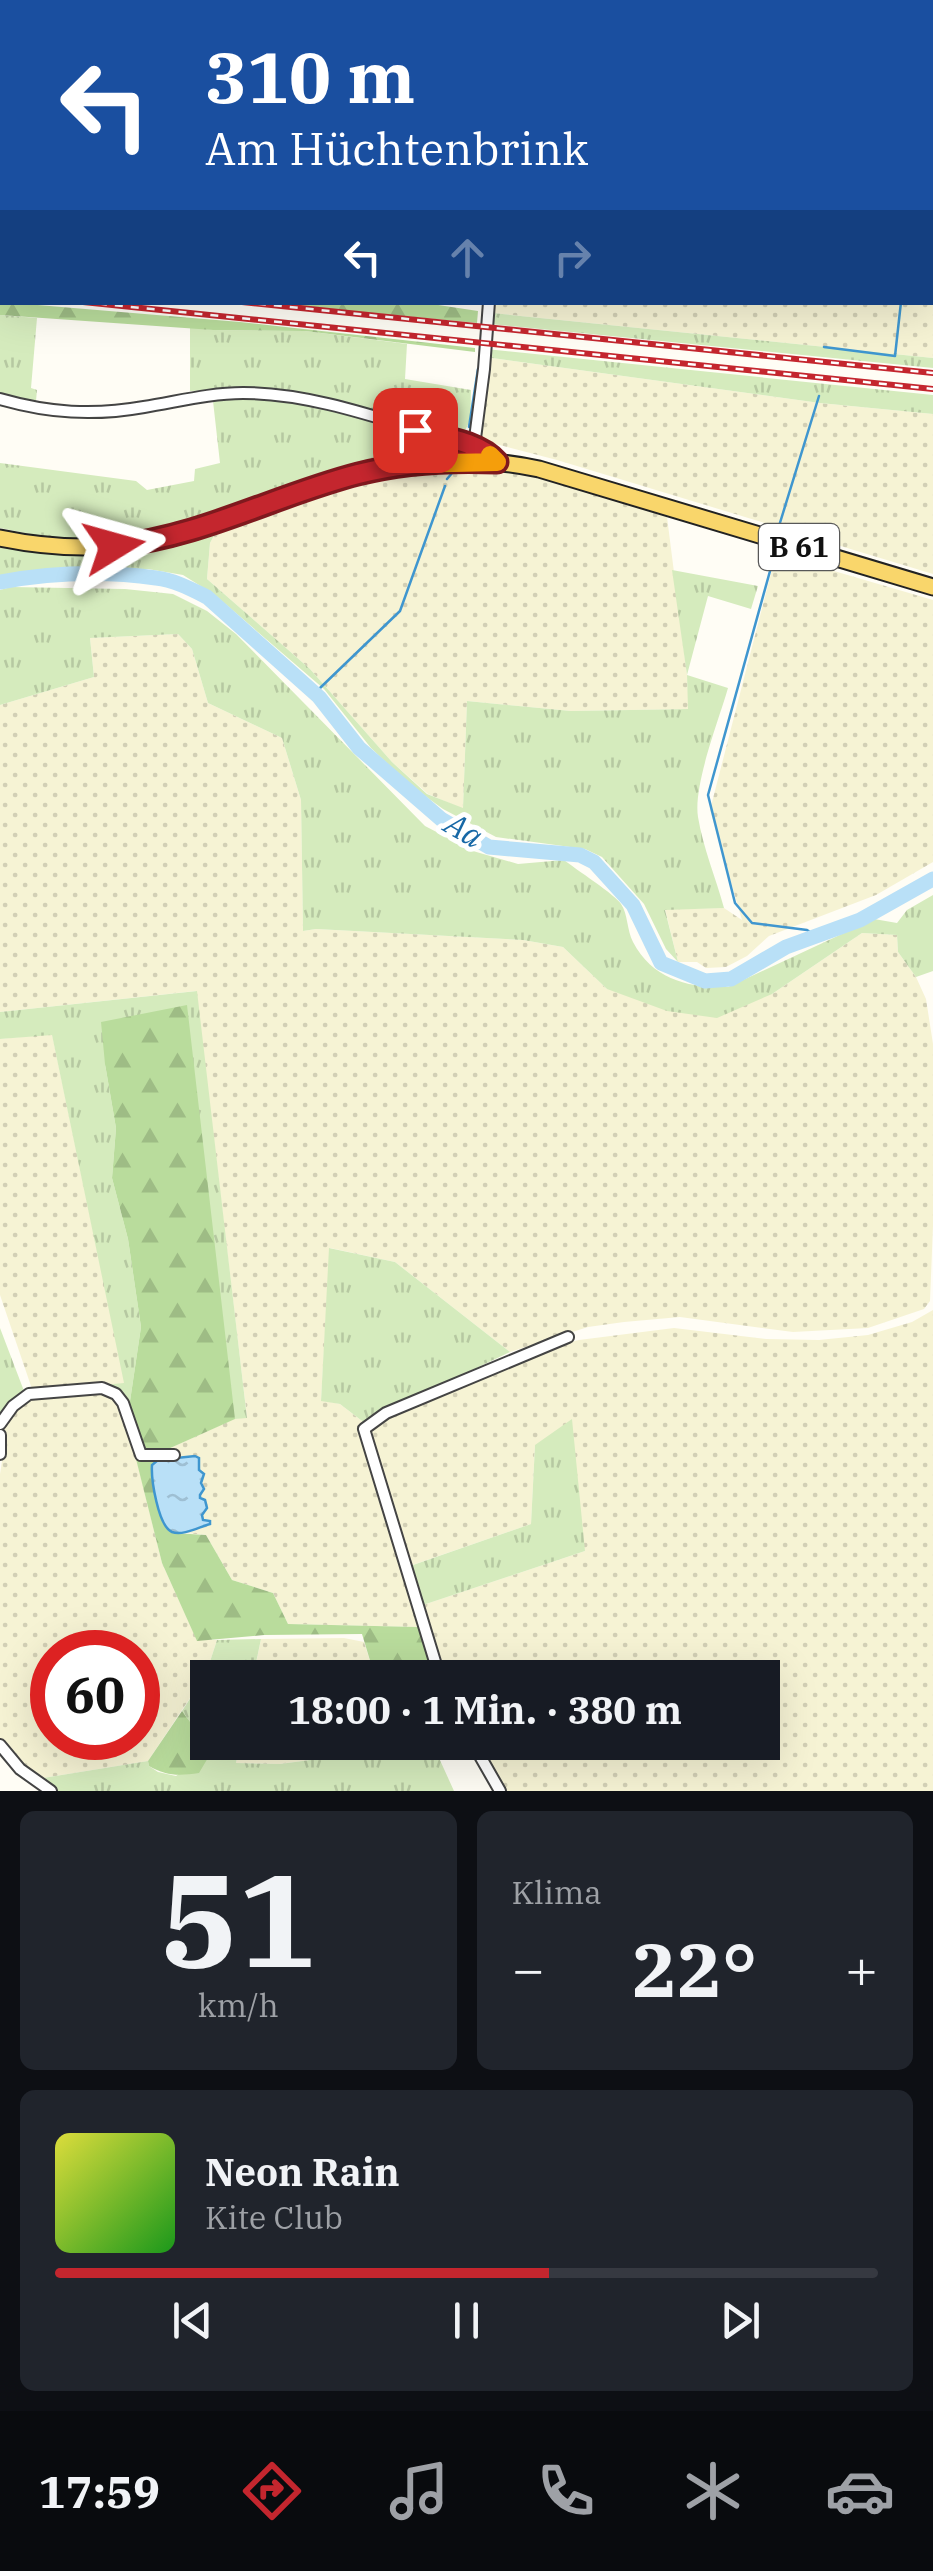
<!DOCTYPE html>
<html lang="de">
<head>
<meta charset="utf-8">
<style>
  :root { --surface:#171b24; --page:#20242c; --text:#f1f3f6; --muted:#9ea1a6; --line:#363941; --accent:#c4262e }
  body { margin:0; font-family:"IBM Plex Serif",serif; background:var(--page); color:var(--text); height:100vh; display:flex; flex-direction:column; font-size:38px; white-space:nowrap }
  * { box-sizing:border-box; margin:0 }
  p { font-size:32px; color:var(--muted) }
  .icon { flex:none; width:55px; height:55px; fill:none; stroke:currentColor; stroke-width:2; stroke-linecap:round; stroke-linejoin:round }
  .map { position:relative; height:1791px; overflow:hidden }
  .panel { display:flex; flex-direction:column; gap:20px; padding:20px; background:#0d0f14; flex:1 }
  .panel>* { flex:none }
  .hud { position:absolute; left:0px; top:0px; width:935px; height:305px; box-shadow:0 10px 40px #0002; background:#1a4fa0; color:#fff; overflow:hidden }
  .speed { position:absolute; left:30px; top:1630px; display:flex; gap:20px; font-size:50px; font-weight:700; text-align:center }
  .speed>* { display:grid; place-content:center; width:130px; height:130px; border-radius:50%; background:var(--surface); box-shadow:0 10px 40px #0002; line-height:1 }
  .speed .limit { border:15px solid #d22; background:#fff; color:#111 }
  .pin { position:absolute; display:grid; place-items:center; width:85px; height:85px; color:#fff; margin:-42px; border-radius:20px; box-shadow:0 5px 15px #0006 }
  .me { position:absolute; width:110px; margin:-55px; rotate:82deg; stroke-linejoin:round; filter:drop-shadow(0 0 8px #0008) }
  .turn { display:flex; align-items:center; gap:35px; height:210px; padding:0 40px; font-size:45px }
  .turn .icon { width:130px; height:130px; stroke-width:2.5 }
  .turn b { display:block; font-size:70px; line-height:85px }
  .lanes { display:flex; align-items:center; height:95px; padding:0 40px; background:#0003; justify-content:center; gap:50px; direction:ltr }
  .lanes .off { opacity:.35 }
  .big { font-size:75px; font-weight:700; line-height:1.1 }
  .panel .card { flex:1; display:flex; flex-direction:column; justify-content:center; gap:15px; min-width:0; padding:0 35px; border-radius:15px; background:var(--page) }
  .panel .dial { align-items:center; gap:0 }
  .dial b { font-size:130px; line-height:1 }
  .song { display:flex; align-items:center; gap:30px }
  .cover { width:120px; height:120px; border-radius:15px; background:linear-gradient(135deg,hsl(60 70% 55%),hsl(120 70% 35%)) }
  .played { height:10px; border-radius:5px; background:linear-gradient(90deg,var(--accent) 60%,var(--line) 60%) }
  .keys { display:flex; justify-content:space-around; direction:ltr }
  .heat { display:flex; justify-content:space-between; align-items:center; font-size:55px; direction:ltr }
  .panel .tiles { flex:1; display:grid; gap:20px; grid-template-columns:1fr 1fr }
  .card:last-child { grid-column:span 2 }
  .trip { position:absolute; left:190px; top:1660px; width:590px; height:100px; border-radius:0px; background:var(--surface); box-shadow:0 10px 40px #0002; font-weight:700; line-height:100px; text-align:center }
  .tab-bar { display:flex; height:160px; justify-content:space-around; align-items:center; background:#090b0e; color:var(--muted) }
  .tab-bar .icon { width:70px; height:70px }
  .tab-bar .active { color:var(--accent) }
  .tab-bar b { font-size:45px; color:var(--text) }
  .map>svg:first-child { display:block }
  .farmland { fill:url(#farmland-dots); fill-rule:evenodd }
  .grass { fill:url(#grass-tufts) }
  .forest { fill:url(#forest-firs) }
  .water { fill:url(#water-ripples); stroke:#3f96cf; stroke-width:2.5 }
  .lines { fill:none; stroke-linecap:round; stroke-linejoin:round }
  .stream { stroke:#3f96cf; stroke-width:2.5 }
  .river { stroke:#b9e0f7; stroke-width:15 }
  .street-casing { stroke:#444; stroke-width:14 }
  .primary-casing { stroke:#222; stroke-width:19 }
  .street { stroke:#fff; stroke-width:10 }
  .primary { stroke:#f9d66b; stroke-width:15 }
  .rail-casing { stroke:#c4262e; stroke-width:6 }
  .rail { stroke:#fff; stroke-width:2.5; stroke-dasharray:8; stroke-linecap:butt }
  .route-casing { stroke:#7f191e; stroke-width:25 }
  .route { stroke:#c4262e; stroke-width:18 }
  .slow { stroke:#f59e0b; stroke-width:18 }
  .labels { text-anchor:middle; stroke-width:10; stroke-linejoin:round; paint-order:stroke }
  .shield { fill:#fff; stroke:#585858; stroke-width:2.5 }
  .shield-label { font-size:28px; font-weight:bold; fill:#111 }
  .water-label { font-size:32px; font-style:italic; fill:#1768a6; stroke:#fff }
</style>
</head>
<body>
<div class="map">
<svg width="933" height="1791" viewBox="0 0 933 1791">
  <defs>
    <pattern id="farmland-dots" width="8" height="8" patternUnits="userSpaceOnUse" patternTransform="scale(2.5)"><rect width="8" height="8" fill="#f6f3d4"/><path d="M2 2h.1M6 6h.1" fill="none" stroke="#d2cfb5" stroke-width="1.8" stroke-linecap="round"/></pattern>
    <pattern id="grass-tufts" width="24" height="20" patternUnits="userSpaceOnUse" patternTransform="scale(2.5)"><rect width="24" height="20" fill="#d5ebbd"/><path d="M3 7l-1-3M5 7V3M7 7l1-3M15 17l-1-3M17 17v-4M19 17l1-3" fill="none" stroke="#b6c8a1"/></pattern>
    <pattern id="forest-firs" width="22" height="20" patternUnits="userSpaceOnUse" patternTransform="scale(2.5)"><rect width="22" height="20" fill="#b9dc9c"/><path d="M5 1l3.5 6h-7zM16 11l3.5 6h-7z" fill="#9ebc85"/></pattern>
    <pattern id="water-ripples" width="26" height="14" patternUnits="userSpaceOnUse" patternTransform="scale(2.5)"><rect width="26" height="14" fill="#b9e0f7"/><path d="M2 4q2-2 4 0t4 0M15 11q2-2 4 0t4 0" fill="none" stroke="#9ebfd3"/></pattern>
  </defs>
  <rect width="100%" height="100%" fill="#fffdf5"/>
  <path class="farmland" d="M 933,262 L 933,358 L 492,313 L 494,302 L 932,302 Z
    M 485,357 L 820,403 L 933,414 L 933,574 L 557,460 L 484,441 L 479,431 Z
    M 472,468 L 515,472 L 560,483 L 667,517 L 687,675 L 689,709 L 571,711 L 467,701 L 463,809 L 428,794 L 392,762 L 310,669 L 207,579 L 210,543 L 217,530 L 326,491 L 378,475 L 424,469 Z
    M 776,554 L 933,600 L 933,862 L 876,895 L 769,936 L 747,956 L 726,967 L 706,968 L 697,962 L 678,962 L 665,909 L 724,908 L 742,920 L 710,810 Z
    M 178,634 L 192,649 L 208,703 L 282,738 L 301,800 L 303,931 L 316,929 L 523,940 L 563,947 L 607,989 L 772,994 L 862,933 L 897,935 L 898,952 L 916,977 L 926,999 L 933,1044 L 933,1226 L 930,1301 L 924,1309 L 868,1328 L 793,1332 L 680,1317 L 624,1322 L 588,1327 L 510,1352 L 395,1262 L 330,1248 L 321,1400 L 340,1404 L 366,1424 L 562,1344 L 579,1340 L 674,1328 L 766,1339 L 819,1340 L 868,1335 L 912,1322 L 933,1310 L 933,1791 L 507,1791 L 476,1743 L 762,1742 L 762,1678 L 444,1677 L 420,1606 L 585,1551 L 535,1445 L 531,1524 L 401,1569 L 418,1627 L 288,1624 L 273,1593 L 232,1580 L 206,1535 L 185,1533 L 210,1523 L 203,1520 L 202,1515 L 200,1494 L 204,1489 L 198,1465 L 157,1454 L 234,1419 L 247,1417 L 196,991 L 0,1012 L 0,705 L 94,677 L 90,638 Z
    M 52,1034 L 125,1384 L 32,1389 L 0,1295 L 0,1039 Z
    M 106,1392 L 116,1398 L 125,1413 L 162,1563 L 197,1640 L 217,1640 L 206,1674 L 148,1761 L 37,1779 L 19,1762 L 0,1739 L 0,1474 L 3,1455 L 3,1426 L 8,1416 L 29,1398 ZM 52,1652 L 138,1652 L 138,1738 L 52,1738 Z
    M 344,1638 L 364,1642 L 375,1677 L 253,1678 L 261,1639 Z
    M 240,1743 L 383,1743 L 385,1750 L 280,1764 L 236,1763 Z"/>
  <path class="grass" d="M 492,313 L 933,358 L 933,368 L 490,324 Z
    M 0,315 L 37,318 L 31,388 L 37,390 L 36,401 L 0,395 Z
    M 190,327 L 213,330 L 305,331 L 407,344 L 405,379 L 471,390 C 470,407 474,430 456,437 L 301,392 L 241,389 L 190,391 Z
    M 486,349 L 933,395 L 933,414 L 820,403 L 485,357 Z
    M 248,397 C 327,398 399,435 476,453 L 475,457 L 425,456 L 180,530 L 112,541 L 45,537 L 0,528 L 0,463 L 136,481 L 147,490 L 194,481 L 195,469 L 220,463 L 213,401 Z
    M 217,530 L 210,543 L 207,579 L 310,669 L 392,762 L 427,794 L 463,808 L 467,701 L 571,711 L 688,709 L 687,675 L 672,570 L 758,586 L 751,609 L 708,596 L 687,675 L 728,688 C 719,720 693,785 698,817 C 703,848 716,878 724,908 L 665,910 L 678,962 L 666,949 L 644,904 L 602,857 L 585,849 L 496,837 L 443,809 L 410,785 L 371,748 L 324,689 L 215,595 L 183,575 L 148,569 L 70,569 L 12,573 L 0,576 L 0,544 C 47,555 101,559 149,548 C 172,543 195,536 217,530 Z
    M 11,587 L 125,589 L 173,594 L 207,611 L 236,634 L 425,826 L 473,851 L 518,864 L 564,860 C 574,868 617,896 621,904 C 628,914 627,931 633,942 C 653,980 689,988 728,987 L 874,919 L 897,923 L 907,910 L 933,895 L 933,971 L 916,977 L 898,952 L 897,935 L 862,933 L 772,994 L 717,1018 L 667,1011 L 607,989 L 563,947 L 523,940 L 316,929 L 303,931 L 301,800 L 282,738 L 208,703 L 192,649 L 178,634 L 90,638 L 94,677 L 0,705 L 0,590 Z
    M 197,991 L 247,1418 L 235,1419 L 105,1064 L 116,1128 L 112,1178 L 128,1239 L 141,1327 L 129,1408 L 103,1385 L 124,1383 L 52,1035 L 0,1039 L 0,1012 Z
    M 329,1248 L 395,1262 L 510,1352 L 384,1412 L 366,1424 L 340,1404 L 321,1401 Z
    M 0,1328 L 24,1391 L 0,1416 Z
    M 572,1419 L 585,1551 L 420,1606 L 410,1573 L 413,1565 L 531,1524 L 535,1445 Z
    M 261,1639 L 253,1677 L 208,1678 L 208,1742 L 240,1743 L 236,1763 L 280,1764 L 384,1750 L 383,1743 L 468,1742 L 439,1758 L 454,1791 L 56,1791 L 37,1779 L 148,1761 L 149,1766 L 158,1772 L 176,1776 L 211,1750 L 182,1711 L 206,1674 L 217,1640 Z"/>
  <path class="forest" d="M 0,300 L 2,302 L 240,322 L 475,348 L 475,352 L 305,331 L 213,330 L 0,315 Z
    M 267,303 L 425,303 L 478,311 L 477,323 Z
    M 187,1005 L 235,1419 L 157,1454 L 143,1454 L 129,1408 L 141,1327 L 128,1239 L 112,1178 L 116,1128 L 105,1064 L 101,1022 Z
    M 136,1459 L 158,1460 L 174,1533 L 206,1535 L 232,1580 L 273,1593 L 288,1624 L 418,1627 L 436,1677 L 375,1677 L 362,1634 L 264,1635 L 197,1641 L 162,1563 Z
    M 182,1711 L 212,1751 L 199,1773 C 179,1776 166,1776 149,1766 L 148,1761 Z"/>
  <path class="water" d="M 195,1456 L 199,1458 L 199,1470 L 204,1474 L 201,1483 L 204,1489 L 200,1495 L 200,1498 L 205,1500 L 207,1508 L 202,1515 L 203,1520 L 210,1521 L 210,1524 C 199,1527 183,1536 172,1532 C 158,1526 151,1479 152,1465 L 158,1460 Z"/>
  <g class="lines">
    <path class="stream" d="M 511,2 L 511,0
      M 824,347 L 895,356 L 901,302
      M 469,427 L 478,369
      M 447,479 L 453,472 L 468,471
      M 779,526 L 819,396
      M 775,553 L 708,795 L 735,903 L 752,923 L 807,930 L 816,936
      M 319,697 L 320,688 L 400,611 L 445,486"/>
    <path class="river" d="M 0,582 C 50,573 106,571 156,578 C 174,580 191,589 207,597 L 319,697 L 359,748 L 441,819 L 489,847 L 580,855 L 594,862 L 633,905 L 661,963 L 705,981 L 731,979 L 786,947 L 860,920 L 933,879"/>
    <g class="street-casing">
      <path id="street" d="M 52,0 L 52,2
        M 29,1 L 39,2
        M 314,2 L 319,0
        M 517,2 L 517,0
        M 923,2 L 925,0
        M 0,29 L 2,27
        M 932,258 L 933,258
        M 0,399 C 49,413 93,416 144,407 C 176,402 210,393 243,393 C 320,393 399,426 474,446 L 489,453 L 496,462
        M 474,446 L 484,369 L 489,302
        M 0,1424 L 13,1406 L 29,1394 L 102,1388 L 116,1394 L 123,1403 L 141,1455 L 174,1455
        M 0,1435 L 0,1454
        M 440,1678 L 364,1429 L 386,1413 L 568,1337
        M 472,1742 L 500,1791
        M 0,1745 L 20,1769 L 51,1791"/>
    </g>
    <g class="primary-casing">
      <path id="primary" d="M 0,538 C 58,550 118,550 175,536 C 232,522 285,495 342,478 C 405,459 474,455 539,469 L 933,587"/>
    </g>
    <use href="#street" class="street"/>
    <use href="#primary" class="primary"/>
    <g class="rail-casing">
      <path id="rail" d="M 0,278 L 2,278
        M 0,294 L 2,294
        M 83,302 L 933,389
        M 242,302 L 933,373"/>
    </g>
    <use href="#rail" class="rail"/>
  </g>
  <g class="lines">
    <g class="route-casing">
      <path id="route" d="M 114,546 C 201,537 276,495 358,474 C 404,462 450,460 497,462 C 479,441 441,437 415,430"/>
    </g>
    <use href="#route" class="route"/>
    <path class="slow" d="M 410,464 L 497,462 L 490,455"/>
  </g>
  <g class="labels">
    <rect class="shield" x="759" y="524" width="80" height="46" rx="8"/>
    <g class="shield-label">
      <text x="799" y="557">B 61</text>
    </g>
    <g class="water-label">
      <text transform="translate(464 830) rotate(30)" y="11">Aa</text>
    </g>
  </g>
</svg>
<div class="speed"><div class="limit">60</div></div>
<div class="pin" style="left:415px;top:430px;background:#d93025"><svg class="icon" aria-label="arrive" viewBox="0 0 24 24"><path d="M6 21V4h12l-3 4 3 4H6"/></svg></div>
<svg class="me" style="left:114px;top:546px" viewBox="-20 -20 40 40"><path d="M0-17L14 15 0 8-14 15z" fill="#c4262e" stroke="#fff" stroke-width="4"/></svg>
<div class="trip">18:00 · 1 Min. · 380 m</div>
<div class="hud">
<div class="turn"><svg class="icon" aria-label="left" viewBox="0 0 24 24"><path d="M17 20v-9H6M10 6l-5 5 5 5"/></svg><div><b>310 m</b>Am Hüchtenbrink</div></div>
<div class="lanes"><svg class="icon" aria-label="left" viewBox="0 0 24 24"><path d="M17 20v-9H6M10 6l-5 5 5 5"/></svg><svg class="icon off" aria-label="ahead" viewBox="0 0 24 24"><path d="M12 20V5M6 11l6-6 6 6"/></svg><svg class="icon off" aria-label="right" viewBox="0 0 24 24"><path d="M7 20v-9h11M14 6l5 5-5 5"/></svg></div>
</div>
</div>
<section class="panel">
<div class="tiles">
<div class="card dial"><b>51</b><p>km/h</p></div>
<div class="card"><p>Klima</p>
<div class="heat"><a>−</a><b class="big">22°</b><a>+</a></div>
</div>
<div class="card">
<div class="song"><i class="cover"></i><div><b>Neon Rain</b><p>Kite Club</p></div></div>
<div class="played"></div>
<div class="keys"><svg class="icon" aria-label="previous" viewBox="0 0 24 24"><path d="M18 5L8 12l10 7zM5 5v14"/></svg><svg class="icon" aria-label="pause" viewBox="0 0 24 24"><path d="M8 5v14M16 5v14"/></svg><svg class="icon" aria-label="next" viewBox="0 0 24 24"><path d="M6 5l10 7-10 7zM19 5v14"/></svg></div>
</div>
</div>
</section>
<nav class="tab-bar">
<b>17:59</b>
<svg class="icon active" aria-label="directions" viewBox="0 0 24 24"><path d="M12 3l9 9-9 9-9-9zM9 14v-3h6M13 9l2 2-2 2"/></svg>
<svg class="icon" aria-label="music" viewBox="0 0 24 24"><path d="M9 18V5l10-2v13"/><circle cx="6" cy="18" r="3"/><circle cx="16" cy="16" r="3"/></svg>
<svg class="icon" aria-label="phone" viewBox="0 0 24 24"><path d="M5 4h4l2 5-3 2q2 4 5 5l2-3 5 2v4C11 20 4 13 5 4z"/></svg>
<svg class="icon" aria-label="climate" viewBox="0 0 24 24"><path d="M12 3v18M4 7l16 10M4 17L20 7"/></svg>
<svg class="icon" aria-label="car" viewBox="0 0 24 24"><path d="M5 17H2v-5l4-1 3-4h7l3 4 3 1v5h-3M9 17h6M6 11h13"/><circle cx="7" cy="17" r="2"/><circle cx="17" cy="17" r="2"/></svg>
</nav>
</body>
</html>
